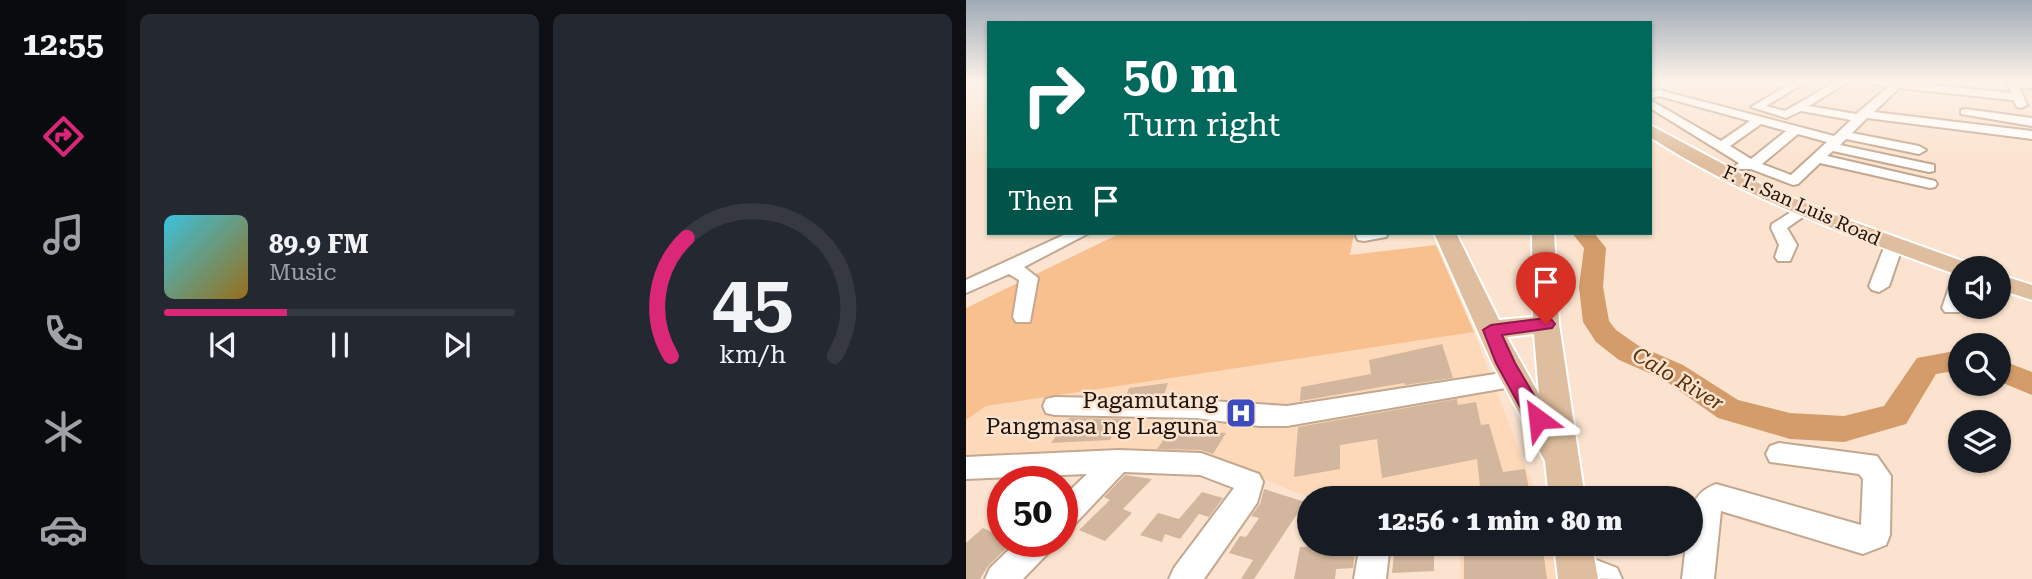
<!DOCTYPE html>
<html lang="en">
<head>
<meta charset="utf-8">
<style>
  :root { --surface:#171b24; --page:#242831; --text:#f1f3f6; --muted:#9ea1a6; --line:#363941; --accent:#db2777 }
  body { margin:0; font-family:"Roboto Serif",serif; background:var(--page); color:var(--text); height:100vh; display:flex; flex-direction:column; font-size:26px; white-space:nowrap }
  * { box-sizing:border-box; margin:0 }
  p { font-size:23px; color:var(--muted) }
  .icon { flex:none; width:38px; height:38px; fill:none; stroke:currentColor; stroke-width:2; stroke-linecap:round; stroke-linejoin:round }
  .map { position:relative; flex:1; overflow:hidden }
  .drawer { display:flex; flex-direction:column; gap:14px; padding:14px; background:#0d0f14; width:840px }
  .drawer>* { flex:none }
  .hud { position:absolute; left:21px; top:21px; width:665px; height:214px; border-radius:0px; box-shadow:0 2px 5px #0004; background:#00695c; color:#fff; overflow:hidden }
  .controls { position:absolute; left:982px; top:256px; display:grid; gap:14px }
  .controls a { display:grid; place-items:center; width:63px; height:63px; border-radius:50%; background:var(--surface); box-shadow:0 2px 5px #0004; font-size:35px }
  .speed { position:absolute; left:21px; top:466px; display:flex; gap:14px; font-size:35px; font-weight:700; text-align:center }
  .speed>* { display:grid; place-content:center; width:91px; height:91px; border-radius:50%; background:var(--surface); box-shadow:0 2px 5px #0004; line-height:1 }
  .speed .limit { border:10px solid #d22; background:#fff; color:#111 }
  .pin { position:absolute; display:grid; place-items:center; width:60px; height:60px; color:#fff; margin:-72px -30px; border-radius:50% 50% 50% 0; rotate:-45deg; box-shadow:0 0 7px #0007 }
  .pin .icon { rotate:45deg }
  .me { position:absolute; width:77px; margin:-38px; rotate:330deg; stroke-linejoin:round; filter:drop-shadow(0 0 5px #0008) }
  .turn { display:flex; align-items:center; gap:24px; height:147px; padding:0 21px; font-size:32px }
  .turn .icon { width:91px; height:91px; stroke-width:2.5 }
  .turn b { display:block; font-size:49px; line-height:60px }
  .then { display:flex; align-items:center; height:66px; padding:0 21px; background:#0003; gap:14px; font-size:26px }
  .drawer .widget { flex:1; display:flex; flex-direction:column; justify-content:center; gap:10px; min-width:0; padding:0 24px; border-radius:10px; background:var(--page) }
  .drawer .dial { align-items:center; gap:0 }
  .dial svg { height:182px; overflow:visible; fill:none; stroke:var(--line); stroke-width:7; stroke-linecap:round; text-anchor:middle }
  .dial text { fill:var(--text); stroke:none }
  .song { display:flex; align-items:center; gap:21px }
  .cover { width:84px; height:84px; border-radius:10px; background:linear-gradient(135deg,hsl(190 70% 55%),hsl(40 70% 35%)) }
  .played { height:7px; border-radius:4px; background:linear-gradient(90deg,var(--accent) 35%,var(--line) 35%) }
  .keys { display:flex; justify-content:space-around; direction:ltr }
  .drawer .tiles { flex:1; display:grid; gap:14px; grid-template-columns:repeat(2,1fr) }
  .trip { position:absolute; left:331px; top:486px; width:406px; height:70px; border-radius:35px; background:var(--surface); box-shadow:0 2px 5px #0004; font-weight:800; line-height:70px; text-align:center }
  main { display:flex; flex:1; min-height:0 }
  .dock { display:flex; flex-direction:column; width:126px; justify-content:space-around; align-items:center; background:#090b0e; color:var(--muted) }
  .dock .icon { width:49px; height:49px }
  .dock .current { color:var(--accent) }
  .dock b { font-size:32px; color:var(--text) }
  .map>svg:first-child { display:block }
  .built { fill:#fdd9ba }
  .green { fill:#f8c08f }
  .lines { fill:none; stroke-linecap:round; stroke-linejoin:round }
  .river { fill:#d39c6a; fill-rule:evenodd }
  .building { fill:#d2b69d }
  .minor-casing { stroke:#c3a78f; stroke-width:4 }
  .major-casing { stroke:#fff; stroke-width:4 }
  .minor { fill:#fff; fill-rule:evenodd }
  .major { fill:#dfbe9f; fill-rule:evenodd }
  .route { fill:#db2777; stroke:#8e194d; stroke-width:2 }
  .labels { text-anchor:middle; stroke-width:5; stroke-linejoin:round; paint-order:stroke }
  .street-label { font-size:19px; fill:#1d130a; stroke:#fbe3cf }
  .water-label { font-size:21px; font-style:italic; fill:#563108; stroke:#fbe3cf }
  .near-poi-label { font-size:23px; fill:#1d130a; stroke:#fbe3cf; text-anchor:end }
</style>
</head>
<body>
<main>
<nav class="dock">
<b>12:55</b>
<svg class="icon current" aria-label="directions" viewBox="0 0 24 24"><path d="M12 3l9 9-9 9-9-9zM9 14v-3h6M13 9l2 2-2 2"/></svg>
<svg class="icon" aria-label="music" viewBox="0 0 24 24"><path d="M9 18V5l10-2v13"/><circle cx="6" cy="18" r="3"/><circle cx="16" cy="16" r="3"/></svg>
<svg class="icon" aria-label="phone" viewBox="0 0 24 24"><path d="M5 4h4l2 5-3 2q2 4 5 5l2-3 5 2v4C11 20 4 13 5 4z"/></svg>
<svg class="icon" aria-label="climate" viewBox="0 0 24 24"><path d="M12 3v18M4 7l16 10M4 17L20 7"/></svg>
<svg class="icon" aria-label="car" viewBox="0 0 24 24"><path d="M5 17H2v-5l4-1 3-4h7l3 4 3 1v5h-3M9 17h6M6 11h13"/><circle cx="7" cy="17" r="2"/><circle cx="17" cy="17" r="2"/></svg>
</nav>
<section class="drawer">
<div class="tiles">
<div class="widget">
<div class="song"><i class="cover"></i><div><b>89.9 FM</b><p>Music</p></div></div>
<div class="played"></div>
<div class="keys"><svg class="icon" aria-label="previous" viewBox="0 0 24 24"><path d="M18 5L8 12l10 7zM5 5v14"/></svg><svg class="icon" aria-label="pause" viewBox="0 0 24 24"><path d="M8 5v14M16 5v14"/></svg><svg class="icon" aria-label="next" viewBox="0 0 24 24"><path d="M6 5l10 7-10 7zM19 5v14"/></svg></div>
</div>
<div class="widget dial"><svg viewBox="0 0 100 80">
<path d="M14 69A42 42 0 1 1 86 69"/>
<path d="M14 69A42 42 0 0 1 21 17" stroke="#db2777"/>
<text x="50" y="56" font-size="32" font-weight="700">45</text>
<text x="50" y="72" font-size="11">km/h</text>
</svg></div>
</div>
</section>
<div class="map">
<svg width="1066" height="579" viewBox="0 0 1066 579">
  <rect width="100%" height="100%" fill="#fbe3cf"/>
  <path class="built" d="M 508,332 L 572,499 L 426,499 L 426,493 L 338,496 L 249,459 L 0,462 L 0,420 L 20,406 Z
    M 485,544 L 589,544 L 595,579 L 495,579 L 494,550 Z"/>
  <path class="green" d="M 155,233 L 388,233 L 384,255 L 470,245 L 508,332 L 20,406 L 0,420 L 0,308 Z"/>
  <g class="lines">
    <path class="river" d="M 606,233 L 628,233 L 640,248 L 637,287 L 643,321 L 650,330 L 673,346 L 717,365 L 772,400 L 824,413 L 878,416 L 918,406 L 951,358 L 994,350 L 994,370 L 970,374 L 940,424 L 878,442 L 824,439 L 752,418 L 697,379 L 653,360 L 630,342 L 617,322 L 613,287 L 618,248 Z
      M 1032,359 L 1066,372 L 1066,395 L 1032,381 Z"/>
  </g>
  <path class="building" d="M 476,344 L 487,378 L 439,385 L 438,383 L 334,401 L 335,387 L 405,374 L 403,360 Z
    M 202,383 L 197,397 L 160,396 L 163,388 Z
    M 491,399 L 492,405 L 510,402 L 515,425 L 523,424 L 537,472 L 559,469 L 563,489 L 515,495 L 511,459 L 416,478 L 411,439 L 374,445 L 374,469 L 328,477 L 332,427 Z
    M 103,418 L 156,419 L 144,440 L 85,443 Z
    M 206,428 L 260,433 L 247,454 L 235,450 L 191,449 Z
    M 159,475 L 186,479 L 157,509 L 166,513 L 139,541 L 113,530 L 144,500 L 138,497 Z
    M 298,489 L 339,502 L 288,579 L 275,579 L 287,560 L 263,553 L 274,536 L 280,537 L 293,518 L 285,516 L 294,504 Z
    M 236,492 L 257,498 L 243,517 L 233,514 L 214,539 L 199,534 L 196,542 L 174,535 L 192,513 L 213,519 Z
    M 17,528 L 37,537 L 37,541 L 47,542 L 22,566 L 14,579 L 0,579 L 0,543 Z
    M 390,544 L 387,568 L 370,569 L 369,579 L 328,579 L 334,547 Z
    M 429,544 L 468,544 L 468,571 L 426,573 Z
    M 577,550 L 581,579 L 498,579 L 498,552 Z"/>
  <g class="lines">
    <g class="minor-casing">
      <path id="minor" d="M 827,82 L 840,82 L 800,106 L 819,111 L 869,82 L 882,82 L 843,106 L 890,114 L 922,87 L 902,82 L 939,82 L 1045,93 L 1041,82 L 1066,82 L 1066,88 L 1053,87 L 1061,105 L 1055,108 L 1051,107 L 1047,100 L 933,88 L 908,112 L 1066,131 L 1066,139 L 901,118 L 886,133 L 953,146 L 960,150 L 953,154 L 880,139 L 874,145 L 968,165 L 968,171 L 963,172 L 867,151 L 861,156 L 969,181 L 971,184 L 969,187 L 964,188 L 854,163 L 832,184 L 827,185 L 785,169 L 771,169 L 769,166 L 773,163 L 684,108 L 684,100 L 755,141 L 784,121 L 693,96 L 684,99 L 684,92 L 693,90 L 868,136 L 885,120 L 835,111 L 820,118 L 785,107 ZM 795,124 L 820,131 L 785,159 L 764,146 ZM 832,134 L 861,142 L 825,175 L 796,164 Z
        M 999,109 L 1066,118 L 1066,126 L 995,114 L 995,110 Z
        M 838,204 L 846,209 L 844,212 L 821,228 L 831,245 L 824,261 L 812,261 L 809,257 L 813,245 L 805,228 L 806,224 Z
        M 102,233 L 123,233 L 58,267 L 72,278 L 64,322 L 50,322 L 47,317 L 53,280 L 43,274 L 0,293 L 0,280 Z
        M 392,233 L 422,233 L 420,237 L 398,241 L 392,240 L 390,236 Z
        M 928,240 L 937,245 L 923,286 L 913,292 L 906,290 L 903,286 L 919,245 Z
        M 994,276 L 994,306 L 997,306 L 993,312 L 979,312 L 976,308 L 985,282 Z
        M 549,371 L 557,373 L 561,379 L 557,385 L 321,426 L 293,426 L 230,418 L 89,415 L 80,413 L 77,406 L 80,399 L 89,397 L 230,400 L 321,406 Z
        M 813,443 L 911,456 L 925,476 L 924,535 L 920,545 L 897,554 L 755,511 L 748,579 L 716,579 L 720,544 L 724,544 C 724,517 721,495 750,484 L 895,525 L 897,479 L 893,474 L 804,462 L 800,454 L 804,446 Z
        M 152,450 L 235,453 L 293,474 L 297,482 L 291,503 L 238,579 L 203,579 L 208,568 L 268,488 L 234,475 L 158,472 L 106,527 L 96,531 L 96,498 L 121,474 L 0,479 L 0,457 Z
        M 52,541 L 88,541 L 84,551 L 57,579 L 19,579 L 24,568 Z
        M 394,544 L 424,544 L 420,579 L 388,579 Z
        M 610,552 L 651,568 L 656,579 L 599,578 L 594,567 L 599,556 Z"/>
    </g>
    <g class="major-casing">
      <path id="major" d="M 684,125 L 802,188 L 882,220 L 1002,263 L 1005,268 L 994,268 L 994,275 L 986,273 C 881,235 778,198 684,137 Z
        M 468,233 L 490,233 L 533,320 L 567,317 L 566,233 L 588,233 L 593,324 L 619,499 L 583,499 L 579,461 L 526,363 ZM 568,334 L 573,394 L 541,337 Z
        M 1032,274 L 1066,285 L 1066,300 L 1032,289 Z
        M 588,544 L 626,544 L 632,579 L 592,579 Z"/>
    </g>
    <use href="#minor" class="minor"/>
    <use href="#major" class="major"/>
  </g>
  <linearGradient id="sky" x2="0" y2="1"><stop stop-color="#9faab6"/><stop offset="0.5" stop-color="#fdf2e9"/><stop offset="1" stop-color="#fdf2e9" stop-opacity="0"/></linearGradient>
  <rect width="1066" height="163" fill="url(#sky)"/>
  <path class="route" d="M 580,318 L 586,320 L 589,324 L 586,328 L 536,335 L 549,363 L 582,419 L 579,425 L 572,428 L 564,425 L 530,363 L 517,330 L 525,325 Z"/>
  <defs>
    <g id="hospital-square" transform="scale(1.575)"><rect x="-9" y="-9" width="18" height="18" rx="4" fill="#3e4bbe" stroke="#fbe3cf"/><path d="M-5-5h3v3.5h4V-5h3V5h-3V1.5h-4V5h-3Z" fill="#fff"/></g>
  </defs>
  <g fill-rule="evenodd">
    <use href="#hospital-square" x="275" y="413"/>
  </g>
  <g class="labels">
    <g class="street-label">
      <text transform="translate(836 205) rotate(24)" y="7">F. T. San Luis Road</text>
    </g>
    <g class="water-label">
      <text transform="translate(712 379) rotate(31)" y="7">Calo River</text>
    </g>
    <g class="near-poi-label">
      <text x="252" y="408">Pagamutang<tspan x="252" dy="26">Pangmasa ng Laguna</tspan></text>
    </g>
  </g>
</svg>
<div class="controls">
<a><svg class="icon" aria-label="sound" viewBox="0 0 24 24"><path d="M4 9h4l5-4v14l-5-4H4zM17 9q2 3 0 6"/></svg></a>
<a><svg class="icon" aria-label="search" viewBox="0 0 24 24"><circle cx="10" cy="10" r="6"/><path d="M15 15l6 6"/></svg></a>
<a><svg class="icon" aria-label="layers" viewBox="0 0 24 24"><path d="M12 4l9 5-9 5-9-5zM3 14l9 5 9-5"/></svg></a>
</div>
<div class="speed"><div class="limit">50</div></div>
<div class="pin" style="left:580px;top:324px;background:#d93025"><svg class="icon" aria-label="arrive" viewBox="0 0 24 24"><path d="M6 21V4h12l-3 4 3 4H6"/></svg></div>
<svg class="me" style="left:572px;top:419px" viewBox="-20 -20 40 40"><path d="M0-17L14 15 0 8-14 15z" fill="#db2777" stroke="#fff" stroke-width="4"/></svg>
<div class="trip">12:56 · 1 min · 80 m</div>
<div class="hud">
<div class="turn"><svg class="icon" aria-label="right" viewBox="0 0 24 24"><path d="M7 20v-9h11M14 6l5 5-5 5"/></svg><div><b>50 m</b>Turn right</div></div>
<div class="then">Then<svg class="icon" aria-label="arrive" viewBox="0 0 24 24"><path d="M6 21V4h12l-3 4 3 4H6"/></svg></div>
</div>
</div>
</main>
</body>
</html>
